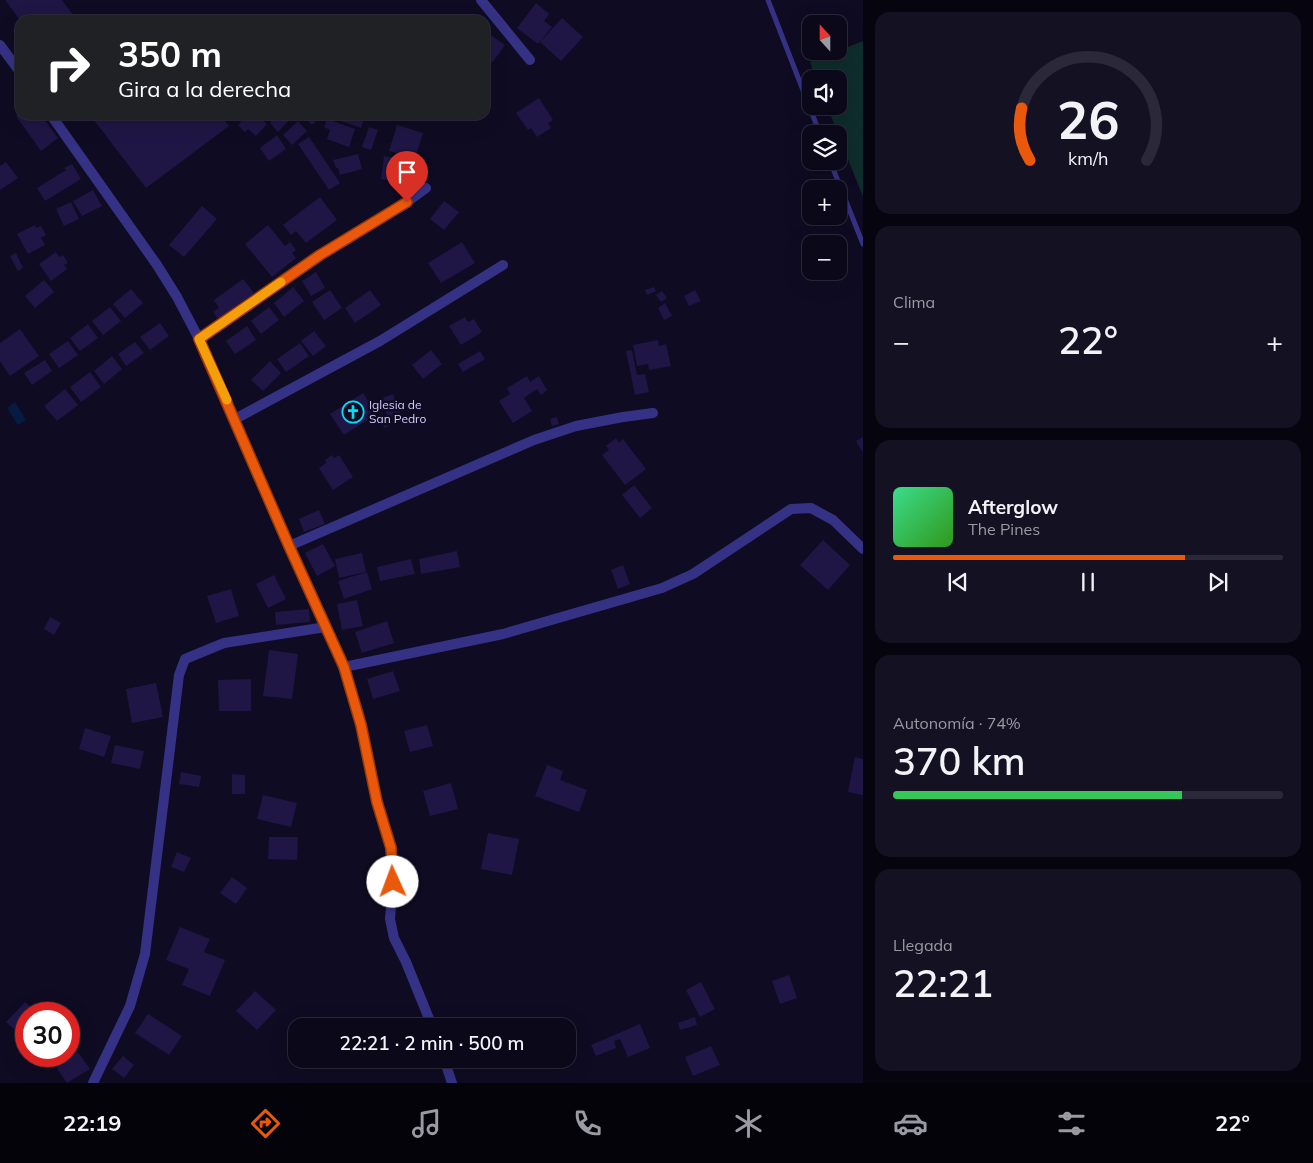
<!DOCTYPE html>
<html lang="es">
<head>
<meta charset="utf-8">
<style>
  :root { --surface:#0b081a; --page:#141123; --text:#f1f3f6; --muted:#9a9aa2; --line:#2b2939; --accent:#ea580c }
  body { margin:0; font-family:Mulish,sans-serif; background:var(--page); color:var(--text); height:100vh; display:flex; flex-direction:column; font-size:19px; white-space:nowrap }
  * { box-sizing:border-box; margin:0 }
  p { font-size:16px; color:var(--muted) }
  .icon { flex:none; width:28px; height:28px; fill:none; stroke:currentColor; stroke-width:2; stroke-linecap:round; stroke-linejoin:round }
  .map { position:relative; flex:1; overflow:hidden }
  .side { display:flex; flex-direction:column; gap:12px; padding:12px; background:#06040e; width:450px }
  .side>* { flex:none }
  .hud { position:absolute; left:15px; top:15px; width:475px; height:105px; border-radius:15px; box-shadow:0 5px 20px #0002,0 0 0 1px var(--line); background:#202124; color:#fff; overflow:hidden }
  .needle { width:32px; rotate:339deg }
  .buttons { position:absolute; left:802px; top:15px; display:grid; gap:10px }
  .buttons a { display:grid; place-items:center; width:45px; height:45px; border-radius:10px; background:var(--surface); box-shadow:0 5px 20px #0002,0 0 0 1px var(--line); font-size:25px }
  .speed { position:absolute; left:15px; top:1002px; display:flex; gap:10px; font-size:25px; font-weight:700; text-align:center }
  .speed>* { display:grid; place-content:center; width:65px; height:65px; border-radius:50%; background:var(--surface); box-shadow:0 5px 20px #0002,0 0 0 1px var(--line); line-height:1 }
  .speed .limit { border:8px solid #d22; background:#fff; color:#111 }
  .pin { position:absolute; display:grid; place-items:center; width:42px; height:42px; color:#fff; margin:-51px -21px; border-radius:50% 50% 50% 0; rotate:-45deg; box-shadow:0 0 5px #0007 }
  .pin .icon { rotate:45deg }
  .me { position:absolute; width:55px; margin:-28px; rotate:358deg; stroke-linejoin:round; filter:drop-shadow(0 0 4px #0008) }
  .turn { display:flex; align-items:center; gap:18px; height:105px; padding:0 20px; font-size:22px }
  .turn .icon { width:65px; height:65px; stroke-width:2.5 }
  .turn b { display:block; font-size:35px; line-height:42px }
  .big { font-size:38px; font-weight:600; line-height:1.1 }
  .side .widget { flex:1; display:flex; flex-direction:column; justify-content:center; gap:8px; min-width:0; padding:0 18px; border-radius:15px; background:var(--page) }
  .side .dial { align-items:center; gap:0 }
  .dial svg { height:130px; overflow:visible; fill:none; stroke:var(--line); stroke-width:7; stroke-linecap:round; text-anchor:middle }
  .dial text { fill:var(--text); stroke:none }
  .song { display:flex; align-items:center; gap:15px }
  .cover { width:60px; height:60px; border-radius:8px; background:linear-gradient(135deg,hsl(150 70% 55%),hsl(110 70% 35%)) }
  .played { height:5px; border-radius:2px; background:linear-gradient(90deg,var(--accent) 75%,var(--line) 75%) }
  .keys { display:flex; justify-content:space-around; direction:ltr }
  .heat { display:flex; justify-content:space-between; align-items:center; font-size:28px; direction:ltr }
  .charge { height:8px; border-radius:4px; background:linear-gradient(90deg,#34c759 74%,var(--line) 0) }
  .trip { position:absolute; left:288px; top:1018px; width:288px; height:50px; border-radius:15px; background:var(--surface); box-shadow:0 5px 20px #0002,0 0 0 1px var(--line); font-weight:600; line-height:50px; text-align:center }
  .tabs { display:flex; height:80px; justify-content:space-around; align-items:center; background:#04030a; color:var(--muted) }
  .tabs .icon { width:35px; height:35px }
  .tabs .current { color:var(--accent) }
  .tabs b { font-size:22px; color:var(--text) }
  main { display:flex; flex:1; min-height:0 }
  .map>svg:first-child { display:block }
  .green { fill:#0e2d2c }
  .water { fill:#051b42 }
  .building { fill:#1f1645 }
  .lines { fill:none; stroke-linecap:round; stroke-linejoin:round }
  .service { stroke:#353285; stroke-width:5 }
  .minor { stroke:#353285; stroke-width:10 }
  .route-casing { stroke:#983908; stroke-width:12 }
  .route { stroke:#ea580c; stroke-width:9 }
  .slow { stroke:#f59e0b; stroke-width:9 }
  .labels { text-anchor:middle; stroke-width:5; stroke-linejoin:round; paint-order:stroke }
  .poi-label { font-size:12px; fill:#d2cdff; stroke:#0f0b22; text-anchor:start }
</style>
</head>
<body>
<main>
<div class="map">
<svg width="863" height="1083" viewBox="0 0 863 1083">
  <rect width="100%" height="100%" fill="#0f0b22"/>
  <path class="green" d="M 863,41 L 863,197 L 827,106 L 839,106 L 839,79 L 816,79 L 810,62 Z"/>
  <path class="water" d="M 15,402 L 26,420 L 18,425 L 7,408 Z"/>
  <path class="building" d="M 5,0 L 62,0 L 77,20 L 20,20 Z
    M 536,3 L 549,14 L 544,21 L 552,27 L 538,44 L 517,28 Z
    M 562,18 L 583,37 L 561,61 L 540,42 Z
    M 488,33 L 505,45 L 492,63 L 485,58 L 485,37 Z
    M 539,98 L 553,120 L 548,123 L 551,128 L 537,137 L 531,128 L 528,130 L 516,113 Z
    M 20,113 L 20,115 L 41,115 L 58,138 L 41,151 L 16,116 Z
    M 90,115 L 220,115 L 229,126 L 146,188 Z
    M 247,115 L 257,115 L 267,124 L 256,136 L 248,129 L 245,132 L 238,125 Z
    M 278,115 L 294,115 L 278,132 L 270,123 Z
    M 310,115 L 316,122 L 312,125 L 306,119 Z
    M 340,115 L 365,115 L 361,128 L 338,120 Z
    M 327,119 L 355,129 L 349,147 L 327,139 L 330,130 L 324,127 Z
    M 298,121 L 307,131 L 292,145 L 283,135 Z
    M 397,125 L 423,133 L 415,158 L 389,151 Z
    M 369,127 L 378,130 L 371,150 L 362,147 Z
    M 277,135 L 286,149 L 269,161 L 260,148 Z
    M 309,137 L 340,183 L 329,190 L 298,144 Z
    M 358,154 L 362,169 L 340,175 L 338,168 L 336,168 L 333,160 Z
    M 384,156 L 409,160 L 406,183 L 381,179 Z
    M 6,162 L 18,178 L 0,190 L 0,166 Z
    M 72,164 L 81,179 L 45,201 L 37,188 L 66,170 L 64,168 Z
    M 93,190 L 102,206 L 82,216 L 73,201 Z
    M 320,197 L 337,220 L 306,243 L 296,231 L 291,235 L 283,225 Z
    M 444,201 L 459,212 L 444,230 L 430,219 Z
    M 71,202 L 79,219 L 64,226 L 56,209 Z
    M 202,206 L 217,219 L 184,257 L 169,245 Z
    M 35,225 L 36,228 L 41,226 L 46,235 L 41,238 L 45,245 L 28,254 L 17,234 Z
    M 268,225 L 285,246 L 290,242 L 296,250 L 292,253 L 296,258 L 272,277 L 245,244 Z
    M 462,242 L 475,263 L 441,283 L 428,263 Z
    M 56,252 L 59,257 L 63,255 L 68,263 L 64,265 L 67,269 L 51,281 L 39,264 Z
    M 16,253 L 23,268 L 18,271 L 10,256 Z
    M 316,272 L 325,288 L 311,296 L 302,281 Z
    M 243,279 L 254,293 L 218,319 L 213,312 L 219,308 L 214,300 Z
    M 44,280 L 54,292 L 35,308 L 25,296 Z
    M 293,287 L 304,301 L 284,317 L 274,303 Z
    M 654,287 L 656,291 L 647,295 L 645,290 Z
    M 131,289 L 143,303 L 125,318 L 113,304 Z
    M 330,290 L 342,308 L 324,320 L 312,302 Z
    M 370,290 L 381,305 L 355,323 L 345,308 Z
    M 695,290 L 701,301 L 689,306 L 684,296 Z
    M 662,291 L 667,298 L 661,302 L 656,295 Z
    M 665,303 L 672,316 L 664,320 L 658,308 Z
    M 110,307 L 121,321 L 103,335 L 92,321 Z
    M 269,307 L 279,320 L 261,334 L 251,321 Z
    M 465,317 L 468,322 L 474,319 L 482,332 L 461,345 L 449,326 Z
    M 160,323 L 169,336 L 150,350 L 140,337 Z
    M 88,324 L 98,338 L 80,351 L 70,338 Z
    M 247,326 L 256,340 L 235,354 L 226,341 Z
    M 20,329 L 39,356 L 10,376 L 0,361 L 0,343 Z
    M 314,331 L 326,346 L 313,356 L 301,341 Z
    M 658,340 L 659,346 L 666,344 L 671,366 L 649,370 L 648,364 L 637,366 L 633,345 Z
    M 68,341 L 78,355 L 59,368 L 49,354 Z
    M 135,342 L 144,353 L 126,366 L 118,354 Z
    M 300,343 L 309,356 L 286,372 L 277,359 Z
    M 431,350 L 442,364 L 423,379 L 412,365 Z
    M 632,350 L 637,375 L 645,374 L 649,392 L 635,395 L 626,351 Z
    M 480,351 L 485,359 L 463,372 L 458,364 Z
    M 112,356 L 122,369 L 104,384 L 94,371 Z
    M 45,360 L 52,371 L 32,385 L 24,373 Z
    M 270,361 L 281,373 L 263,391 L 251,380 Z
    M 90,372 L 101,387 L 81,402 L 70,387 Z
    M 527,376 L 530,382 L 539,376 L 547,390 L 541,395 L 537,389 L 524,398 L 532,411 L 513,423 L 499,401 L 510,394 L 507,388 Z
    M 65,389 L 78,405 L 57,421 L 44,406 Z
    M 363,393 L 377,414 L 344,435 L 330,414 Z
    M 393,394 L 403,420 L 384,428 L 380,418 L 387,415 L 380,399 Z
    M 557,417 L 559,424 L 552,426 L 550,419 Z
    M 863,437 L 863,453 L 856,441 Z
    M 616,438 L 619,443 L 623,439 L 646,469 L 625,485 L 602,455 L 609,450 L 606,446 Z
    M 332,455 L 334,458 L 339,455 L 353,477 L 333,490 L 319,468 L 326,463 L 325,460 Z
    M 634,485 L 652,508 L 640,518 L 622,495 Z
    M 319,510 L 325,524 L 304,532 L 299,519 Z
    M 823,540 L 850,565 L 828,590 L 800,565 Z
    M 323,544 L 335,566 L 317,576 L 305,553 Z
    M 457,551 L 460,567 L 421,574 L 419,559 Z
    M 362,553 L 366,572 L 339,578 L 335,559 Z
    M 411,559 L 415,574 L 380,581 L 377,567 Z
    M 623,565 L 630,584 L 618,589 L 611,570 Z
    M 367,572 L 372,589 L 344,599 L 338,581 Z
    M 274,575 L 286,599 L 268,608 L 256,584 Z
    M 231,589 L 239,616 L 216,623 L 207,596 Z
    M 357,600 L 363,626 L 342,630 L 337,604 Z
    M 309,609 L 310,622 L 276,625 L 275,612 Z
    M 50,617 L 61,623 L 54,635 L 44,629 Z
    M 387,621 L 394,643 L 362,653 L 355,632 Z
    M 269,650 L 298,654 L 292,699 L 263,696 Z
    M 393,671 L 400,691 L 373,699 L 367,679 Z
    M 251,679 L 251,711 L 219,711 L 218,680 Z
    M 156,683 L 163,717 L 132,723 L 126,689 Z
    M 427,725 L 433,746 L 410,752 L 404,731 Z
    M 85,728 L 111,736 L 104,757 L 79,749 Z
    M 115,745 L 144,751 L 140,769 L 111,763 Z
    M 855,757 L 863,759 L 863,795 L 848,792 Z
    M 547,765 L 563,771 L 560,780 L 587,790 L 579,812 L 535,796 Z
    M 181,772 L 201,776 L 199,787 L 179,784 Z
    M 232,774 L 245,775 L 245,794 L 232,794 Z
    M 451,783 L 458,809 L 430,816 L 423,791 Z
    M 263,795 L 297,803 L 291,827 L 257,819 Z
    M 488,833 L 519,839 L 512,875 L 481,869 Z
    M 269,837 L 298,837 L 297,860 L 268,859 Z
    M 177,852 L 191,858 L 184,872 L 171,867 Z
    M 232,877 L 247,888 L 236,904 L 220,893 Z
    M 180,927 L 210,939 L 204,952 L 225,960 L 210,996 L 182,985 L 189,969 L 166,960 Z
    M 789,975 L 797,998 L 780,1004 L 772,981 Z
    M 701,982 L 715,1009 L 700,1017 L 686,990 Z
    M 255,991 L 276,1010 L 257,1030 L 236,1011 Z
    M 25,1002 L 38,1014 L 26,1014 L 26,1031 L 22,1036 L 6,1022 Z
    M 148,1014 L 182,1036 L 169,1055 L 135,1033 Z
    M 695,1017 L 697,1025 L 680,1030 L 678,1023 Z
    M 640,1024 L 650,1048 L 628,1057 L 620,1039 L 614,1041 L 616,1048 L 596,1056 L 591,1045 Z
    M 711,1046 L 720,1065 L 693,1076 L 685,1057 Z
    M 78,1052 L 90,1069 L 67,1083 L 56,1067 Z
    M 123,1056 L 134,1065 L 124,1078 L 112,1069 Z"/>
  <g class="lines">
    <path class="service" d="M 768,0 L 820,134
      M 830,161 L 863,244"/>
    <path class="minor" d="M 481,0 L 530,60
      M 0,45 L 20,72
      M 51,115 L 157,265 L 177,297 L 199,339 L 289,546 L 344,667 L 361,725 L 377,802 L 391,848 L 394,870 L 390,919 L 394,938 L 406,962 L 432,1026
      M 199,339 L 320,255 L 407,202 L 426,188
      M 235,419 L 380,341 L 503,265
      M 289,546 L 534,440 L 576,426 L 623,417 L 653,413
      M 344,667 L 503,634 L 662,588 L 693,574 L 791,509 L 811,508 L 833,520 L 863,549
      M 444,1059 L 452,1083
      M 93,1083 L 130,1006 L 145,954 L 179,675 L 185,659 L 224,643 L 326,627"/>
  </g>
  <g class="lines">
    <g class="route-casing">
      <path id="route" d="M 393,882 L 391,848 L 377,802 L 361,725 L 344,667 L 289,546 L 199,339 L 320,255 L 407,202"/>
    </g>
    <use href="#route" class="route"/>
    <path class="slow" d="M 227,400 L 199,339 L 281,282"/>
  </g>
  <defs>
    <g id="church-ring" transform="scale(1.125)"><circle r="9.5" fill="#0f0b22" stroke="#00e0f8" stroke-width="1.5"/><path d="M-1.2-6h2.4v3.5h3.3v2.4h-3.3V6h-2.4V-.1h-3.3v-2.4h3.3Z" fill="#00e0f8"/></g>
  </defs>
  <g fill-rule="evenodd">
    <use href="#church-ring" x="353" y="412"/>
  </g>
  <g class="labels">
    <g class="poi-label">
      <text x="369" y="409">Iglesia de<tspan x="369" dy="14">San Pedro</tspan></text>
    </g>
  </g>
</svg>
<div class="buttons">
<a><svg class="needle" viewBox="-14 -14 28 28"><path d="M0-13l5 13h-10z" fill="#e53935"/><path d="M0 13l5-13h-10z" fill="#9a9aa2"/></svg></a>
<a><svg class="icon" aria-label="sound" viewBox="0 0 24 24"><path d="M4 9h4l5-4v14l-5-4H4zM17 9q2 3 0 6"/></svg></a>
<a><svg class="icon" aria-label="layers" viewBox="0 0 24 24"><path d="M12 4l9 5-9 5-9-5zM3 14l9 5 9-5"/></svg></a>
<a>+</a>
<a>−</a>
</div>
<div class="speed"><div class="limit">30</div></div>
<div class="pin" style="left:407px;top:202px;background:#d93025"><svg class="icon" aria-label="arrive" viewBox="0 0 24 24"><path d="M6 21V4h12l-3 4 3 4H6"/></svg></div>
<svg class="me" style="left:393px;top:882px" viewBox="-20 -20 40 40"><circle r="19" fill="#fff"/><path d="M0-13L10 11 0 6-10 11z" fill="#ea580c"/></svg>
<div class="trip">22:21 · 2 min · 500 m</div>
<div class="hud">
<div class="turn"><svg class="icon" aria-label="right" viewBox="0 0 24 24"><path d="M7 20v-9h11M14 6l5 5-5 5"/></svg><div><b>350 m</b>Gira a la derecha</div></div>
</div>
</div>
<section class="side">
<div class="widget dial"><svg viewBox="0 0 100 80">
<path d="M14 69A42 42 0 1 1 86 69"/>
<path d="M14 69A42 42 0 0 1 9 37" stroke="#ea580c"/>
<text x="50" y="56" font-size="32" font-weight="700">26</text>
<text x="50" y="72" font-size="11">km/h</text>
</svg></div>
<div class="widget"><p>Clima</p>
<div class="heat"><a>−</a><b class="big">22°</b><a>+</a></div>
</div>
<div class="widget">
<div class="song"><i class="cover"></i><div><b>Afterglow</b><p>The Pines</p></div></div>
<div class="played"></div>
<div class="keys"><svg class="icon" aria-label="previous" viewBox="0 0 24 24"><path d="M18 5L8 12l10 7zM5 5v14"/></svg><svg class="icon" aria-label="pause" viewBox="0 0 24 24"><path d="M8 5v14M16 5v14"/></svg><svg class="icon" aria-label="next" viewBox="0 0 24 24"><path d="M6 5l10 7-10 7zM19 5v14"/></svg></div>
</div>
<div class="widget"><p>Autonomía · 74%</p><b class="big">370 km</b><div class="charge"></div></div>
<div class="widget"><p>Llegada</p><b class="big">22:21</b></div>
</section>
</main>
<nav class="tabs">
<b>22:19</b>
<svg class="icon current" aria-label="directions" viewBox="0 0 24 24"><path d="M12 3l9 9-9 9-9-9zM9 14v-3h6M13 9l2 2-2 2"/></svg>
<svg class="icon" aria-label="music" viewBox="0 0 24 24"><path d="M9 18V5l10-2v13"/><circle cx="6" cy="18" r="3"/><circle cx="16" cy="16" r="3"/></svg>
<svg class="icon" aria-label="phone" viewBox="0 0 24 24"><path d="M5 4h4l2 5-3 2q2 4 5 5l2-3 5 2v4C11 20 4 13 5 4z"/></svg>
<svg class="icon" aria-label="climate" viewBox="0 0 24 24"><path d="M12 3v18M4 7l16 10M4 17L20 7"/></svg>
<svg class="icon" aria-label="car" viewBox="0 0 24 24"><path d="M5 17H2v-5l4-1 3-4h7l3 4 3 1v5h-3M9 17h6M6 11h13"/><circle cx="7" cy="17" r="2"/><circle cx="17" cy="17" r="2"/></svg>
<svg class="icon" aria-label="filters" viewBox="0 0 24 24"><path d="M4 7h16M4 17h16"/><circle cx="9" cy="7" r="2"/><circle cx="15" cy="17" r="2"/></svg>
<b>22°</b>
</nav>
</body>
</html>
